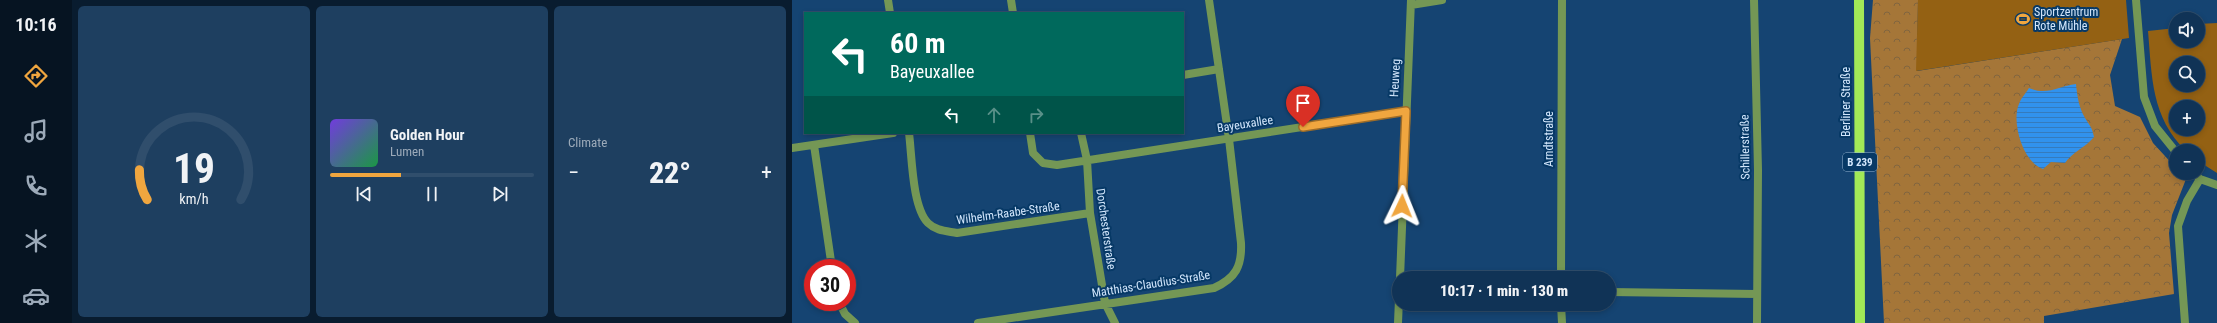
<!DOCTYPE html>
<html lang="en">
<head>
<meta charset="utf-8">
<style>
  :root { --surface:#103356; --page:#1e3f60; --text:#f1f3f6; --muted:#9caab9; --line:#304e6c; --accent:#f0a63f }
  body { margin:0; font-family:"Roboto Condensed",sans-serif; background:var(--page); color:var(--text); height:100vh; display:flex; flex-direction:column; font-size:15px; white-space:nowrap }
  * { box-sizing:border-box; margin:0 }
  p { font-size:13px; color:var(--muted) }
  .icon { flex:none; width:22px; height:22px; fill:none; stroke:currentColor; stroke-width:2; stroke-linecap:round; stroke-linejoin:round }
  .map { position:relative; flex:1; overflow:hidden }
  .panel { display:flex; flex-direction:column; gap:6px; padding:6px; background:#091c2f; width:720px }
  .panel>* { flex:none }
  .top-card { position:absolute; left:12px; top:12px; width:380px; height:122px; border-radius:0px; box-shadow:0 2px 6px #0003,0 0 0 1px var(--line); background:#00695c; color:#fff; overflow:hidden }
  .fabs { position:absolute; left:1377px; top:12px; display:grid; gap:8px }
  .fabs a { display:grid; place-items:center; width:36px; height:36px; border-radius:50%; background:var(--surface); box-shadow:0 2px 6px #0003,0 0 0 1px var(--line); font-size:20px }
  .speed { position:absolute; left:12px; top:259px; display:flex; gap:8px; font-size:20px; font-weight:700; text-align:center }
  .speed>* { display:grid; place-content:center; width:52px; height:52px; border-radius:50%; background:var(--surface); box-shadow:0 2px 6px #0003,0 0 0 1px var(--line); line-height:1 }
  .speed .limit { border:6px solid #d22; background:#fff; color:#111 }
  .pin { position:absolute; display:grid; place-items:center; width:34px; height:34px; color:#fff; margin:-41px -17px; border-radius:50% 50% 50% 0; rotate:-45deg; box-shadow:0 0 4px #0007 }
  .pin .icon { rotate:45deg }
  .me { position:absolute; width:44px; margin:-22px; rotate:2deg; stroke-linejoin:round; filter:drop-shadow(0 0 3px #0008) }
  .turn { display:flex; align-items:center; gap:14px; height:84px; padding:0 20px; font-size:18px }
  .turn .icon { width:52px; height:52px; stroke-width:2.5 }
  .turn b { display:block; font-size:28px; line-height:34px }
  .lanes { display:flex; align-items:center; height:38px; padding:0 20px; background:#0003; justify-content:center; gap:20px; direction:ltr }
  .lanes .off { opacity:.35 }
  .big { font-size:30px; font-weight:800; line-height:1.1 }
  .panel .card { flex:1; display:flex; flex-direction:column; justify-content:center; gap:6px; min-width:0; padding:0 14px; border-radius:6px; background:var(--page) }
  .panel .dial { align-items:center; gap:0 }
  .dial svg { height:104px; overflow:visible; fill:none; stroke:var(--line); stroke-width:7; stroke-linecap:round; text-anchor:middle }
  .dial text { fill:var(--text); stroke:none }
  .song { display:flex; align-items:center; gap:12px }
  .cover { width:48px; height:48px; border-radius:6px; background:linear-gradient(135deg,hsl(260 70% 55%),hsl(140 70% 35%)) }
  .played { height:4px; border-radius:2px; background:linear-gradient(90deg,var(--accent) 35%,var(--line) 35%) }
  .keys { display:flex; justify-content:space-around; direction:ltr }
  .heat { display:flex; justify-content:space-between; align-items:center; font-size:22px; direction:ltr }
  .panel .tiles { flex:1; display:grid; gap:6px; grid-template-columns:repeat(3,1fr) }
  .trip { position:absolute; left:600px; top:271px; width:224px; height:40px; border-radius:20px; background:var(--surface); box-shadow:0 2px 6px #0003,0 0 0 1px var(--line); font-weight:800; line-height:40px; text-align:center }
  main { display:flex; flex:1; min-height:0 }
  .menu { display:flex; flex-direction:column; width:72px; justify-content:space-around; align-items:center; background:#061422; color:var(--muted) }
  .menu .icon { width:28px; height:28px }
  .menu .active { color:var(--accent) }
  .menu b { font-size:18px; color:var(--text) }
  .map>svg:first-child { display:block }
  .forest { fill:url(#forest-crowns) }
  .pitch { fill:#946113; fill-rule:evenodd }
  .water { fill:url(#water-rules) }
  .lines { fill:none; stroke-linecap:round; stroke-linejoin:round }
  .street { stroke:#749755; stroke-width:8 }
  .primary { stroke:#a2e957; stroke-width:10 }
  .route-casing { stroke:#9c6c29; stroke-width:10 }
  .route { stroke:#f0a63f; stroke-width:7 }
  .labels { text-anchor:middle; stroke-width:4; stroke-linejoin:round; paint-order:stroke }
  .shield { fill:#073966; stroke:#95b2cf; stroke-width:1 }
  .shield-label { font-size:11px; font-weight:bold; fill:#d2e6fc }
  .poi-label { font-size:12px; fill:#d2e6fc; stroke:#073966; text-anchor:start }
  .street-label { font-size:12px; fill:#d2e6fc; stroke:#073966 }
</style>
</head>
<body>
<main>
<nav class="menu">
<b>10:16</b>
<svg class="icon active" aria-label="directions" viewBox="0 0 24 24"><path d="M12 3l9 9-9 9-9-9zM9 14v-3h6M13 9l2 2-2 2"/></svg>
<svg class="icon" aria-label="music" viewBox="0 0 24 24"><path d="M9 18V5l10-2v13"/><circle cx="6" cy="18" r="3"/><circle cx="16" cy="16" r="3"/></svg>
<svg class="icon" aria-label="phone" viewBox="0 0 24 24"><path d="M5 4h4l2 5-3 2q2 4 5 5l2-3 5 2v4C11 20 4 13 5 4z"/></svg>
<svg class="icon" aria-label="climate" viewBox="0 0 24 24"><path d="M12 3v18M4 7l16 10M4 17L20 7"/></svg>
<svg class="icon" aria-label="car" viewBox="0 0 24 24"><path d="M5 17H2v-5l4-1 3-4h7l3 4 3 1v5h-3M9 17h6M6 11h13"/><circle cx="7" cy="17" r="2"/><circle cx="17" cy="17" r="2"/></svg>
</nav>
<section class="panel">
<div class="tiles">
<div class="card dial"><svg viewBox="0 0 100 80">
<path d="M14 69A42 42 0 1 1 86 69"/>
<path d="M14 69A42 42 0 0 1 8 46" stroke="#f0a63f"/>
<text x="50" y="56" font-size="32" font-weight="700">19</text>
<text x="50" y="72" font-size="11">km/h</text>
</svg></div>
<div class="card">
<div class="song"><i class="cover"></i><div><b>Golden Hour</b><p>Lumen</p></div></div>
<div class="played"></div>
<div class="keys"><svg class="icon" aria-label="previous" viewBox="0 0 24 24"><path d="M18 5L8 12l10 7zM5 5v14"/></svg><svg class="icon" aria-label="pause" viewBox="0 0 24 24"><path d="M8 5v14M16 5v14"/></svg><svg class="icon" aria-label="next" viewBox="0 0 24 24"><path d="M6 5l10 7-10 7zM19 5v14"/></svg></div>
</div>
<div class="card"><p>Climate</p>
<div class="heat"><a>−</a><b class="big">22°</b><a>+</a></div>
</div>
</div>
</section>
<div class="map">
<svg width="1425" height="323" viewBox="0 0 1425 323">
  <defs>
    <pattern id="forest-crowns" width="20" height="18" patternUnits="userSpaceOnUse"><rect width="20" height="18" fill="#a57638"/><path d="M2 6a3 3 0 1 1 6 0M12 15a3 3 0 1 1 6 0" fill="none" stroke="#81653f"/></pattern>
    <pattern id="water-rules" width="6" height="5" patternUnits="userSpaceOnUse"><rect width="6" height="5" fill="#3192ee"/><path d="M0 2.5h6" fill="none" stroke="#357bbd"/></pattern>
  </defs>
  <rect width="100%" height="100%" fill="#154472"/>
  <path class="forest" d="M 1081,0 L 1126,0 L 1125,71 L 1330,39 L 1318,75 L 1323,106 L 1348,117 L 1361,143 L 1384,168 L 1384,173 L 1389,173 L 1394,179 L 1380,215 L 1377,233 L 1382,294 L 1252,316 L 1252,323 L 1092,323 L 1078,38 Z"/>
  <path class="pitch" d="M 1126,0 L 1334,0 L 1337,38 L 1124,71 Z
    M 1425,23 L 1425,173 L 1406,161 L 1406,151 L 1394,151 C 1359,117 1360,77 1356,31 L 1384,28 L 1384,41 L 1406,41 L 1406,24 ZM 1384,63 L 1406,63 L 1406,85 L 1384,85 ZM 1384,107 L 1406,107 L 1406,129 L 1384,129 Z"/>
  <path class="water" d="M 1284,84 C 1285,95 1287,108 1293,118 C 1298,126 1300,127 1302,137 C 1294,147 1279,153 1273,163 L 1259,162 L 1251,169 C 1231,163 1219,122 1227,104 C 1229,98 1234,93 1237,88 C 1255,96 1267,86 1284,84 Z"/>
  <g class="lines">
    <path class="street" d="M 96,0 L 98,13
      M 219,0 L 221,13
      M 962,0 L 966,170 L 965,323
      M 1344,0 L 1352,97 L 1363,126 L 1384,152
      M 619,5 L 650,0
      M 391,75 L 427,69
      M 117,133 C 120,156 120,207 136,223 C 144,231 155,231 165,233 L 298,213
      M 238,133 L 241,153 L 251,163 L 265,165 L 614,111
      M 289,133 L 295,160 L 298,213 L 313,303 L 323,323
      M 22,145 L 40,268
      M 0,148 L 101,133
      M 1402,173 L 1408,179 L 1425,185
      M 608,278 L 619,0
      M 769,278 L 770,0
      M 817,292 L 965,294
      M 47,302 L 53,314 L 63,323
      M 769,304 L 770,323
      M 186,323 L 422,288 C 444,278 450,266 449,243 L 437,139 L 417,0
      M 606,323 L 607,299
      M 1393,323 L 1386,226 L 1395,201 L 1408,179"/>
    <path class="primary" d="M 1067,0 L 1068,323"/>
  </g>
  <g class="lines">
    <g class="route-casing">
      <path id="route" d="M 511,127 L 614,111 L 610,206"/>
    </g>
    <use href="#route" class="route"/>
  </g>
  <defs>
    <g id="stadium-bare" transform="scale(1.08)"><path d="M0-5a6.5 5 0 1 0 0 10a6.5 5 0 1 0 0-10ZM-3.5-1.8h7v3.6h-7Z" fill="#f0a63f" stroke="#073966" stroke-width="2.5" paint-order="stroke"/></g>
  </defs>
  <g fill-rule="evenodd">
    <use href="#stadium-bare" x="1231" y="19"/>
  </g>
  <g class="labels">
    <rect class="shield" x="1051" y="153" width="34" height="18" rx="3"/>
    <g class="shield-label">
      <text x="1068" y="166">B 239</text>
    </g>
    <g class="poi-label">
      <text x="1242" y="16">Sportzentrum<tspan x="1242" dy="14">Rote Mühle</tspan></text>
    </g>
    <g class="street-label">
      <text transform="translate(603 78) rotate(-87)" y="4">Heuweg</text>
      <text transform="translate(1054 102) rotate(-90)" y="4">Berliner Straße</text>
      <text transform="translate(453 124) rotate(-9)" y="4">Bayeuxallee</text>
      <text transform="translate(757 139) rotate(-90)" y="4">Arndtstraße</text>
      <text transform="translate(953 147) rotate(-91)" y="4">Schillerstraße</text>
      <text transform="translate(216 213) rotate(-8)" y="4">Wilhelm-Raabe-Straße</text>
      <text transform="translate(314 229) rotate(82)" y="4">Dorchesterstraße</text>
      <text transform="translate(359 284) rotate(-9)" y="4">Matthias-Claudius-Straße</text>
    </g>
  </g>
</svg>
<div class="fabs">
<a><svg class="icon" aria-label="sound" viewBox="0 0 24 24"><path d="M4 9h4l5-4v14l-5-4H4zM17 9q2 3 0 6"/></svg></a>
<a><svg class="icon" aria-label="search" viewBox="0 0 24 24"><circle cx="10" cy="10" r="6"/><path d="M15 15l6 6"/></svg></a>
<a>+</a>
<a>−</a>
</div>
<div class="speed"><div class="limit">30</div></div>
<div class="pin" style="left:511px;top:127px;background:#d93025"><svg class="icon" aria-label="arrive" viewBox="0 0 24 24"><path d="M6 21V4h12l-3 4 3 4H6"/></svg></div>
<svg class="me" style="left:610px;top:206px" viewBox="-20 -20 40 40"><path d="M0-17L14 15 0 8-14 15z" fill="#f0a63f" stroke="#fff" stroke-width="4"/></svg>
<div class="trip">10:17 · 1 min · 130 m</div>
<div class="top-card">
<div class="turn"><svg class="icon" aria-label="left" viewBox="0 0 24 24"><path d="M17 20v-9H6M10 6l-5 5 5 5"/></svg><div><b>60 m</b>Bayeuxallee</div></div>
<div class="lanes"><svg class="icon" aria-label="left" viewBox="0 0 24 24"><path d="M17 20v-9H6M10 6l-5 5 5 5"/></svg><svg class="icon off" aria-label="ahead" viewBox="0 0 24 24"><path d="M12 20V5M6 11l6-6 6 6"/></svg><svg class="icon off" aria-label="right" viewBox="0 0 24 24"><path d="M7 20v-9h11M14 6l5 5-5 5"/></svg></div>
</div>
</div>
</main>
</body>
</html>
